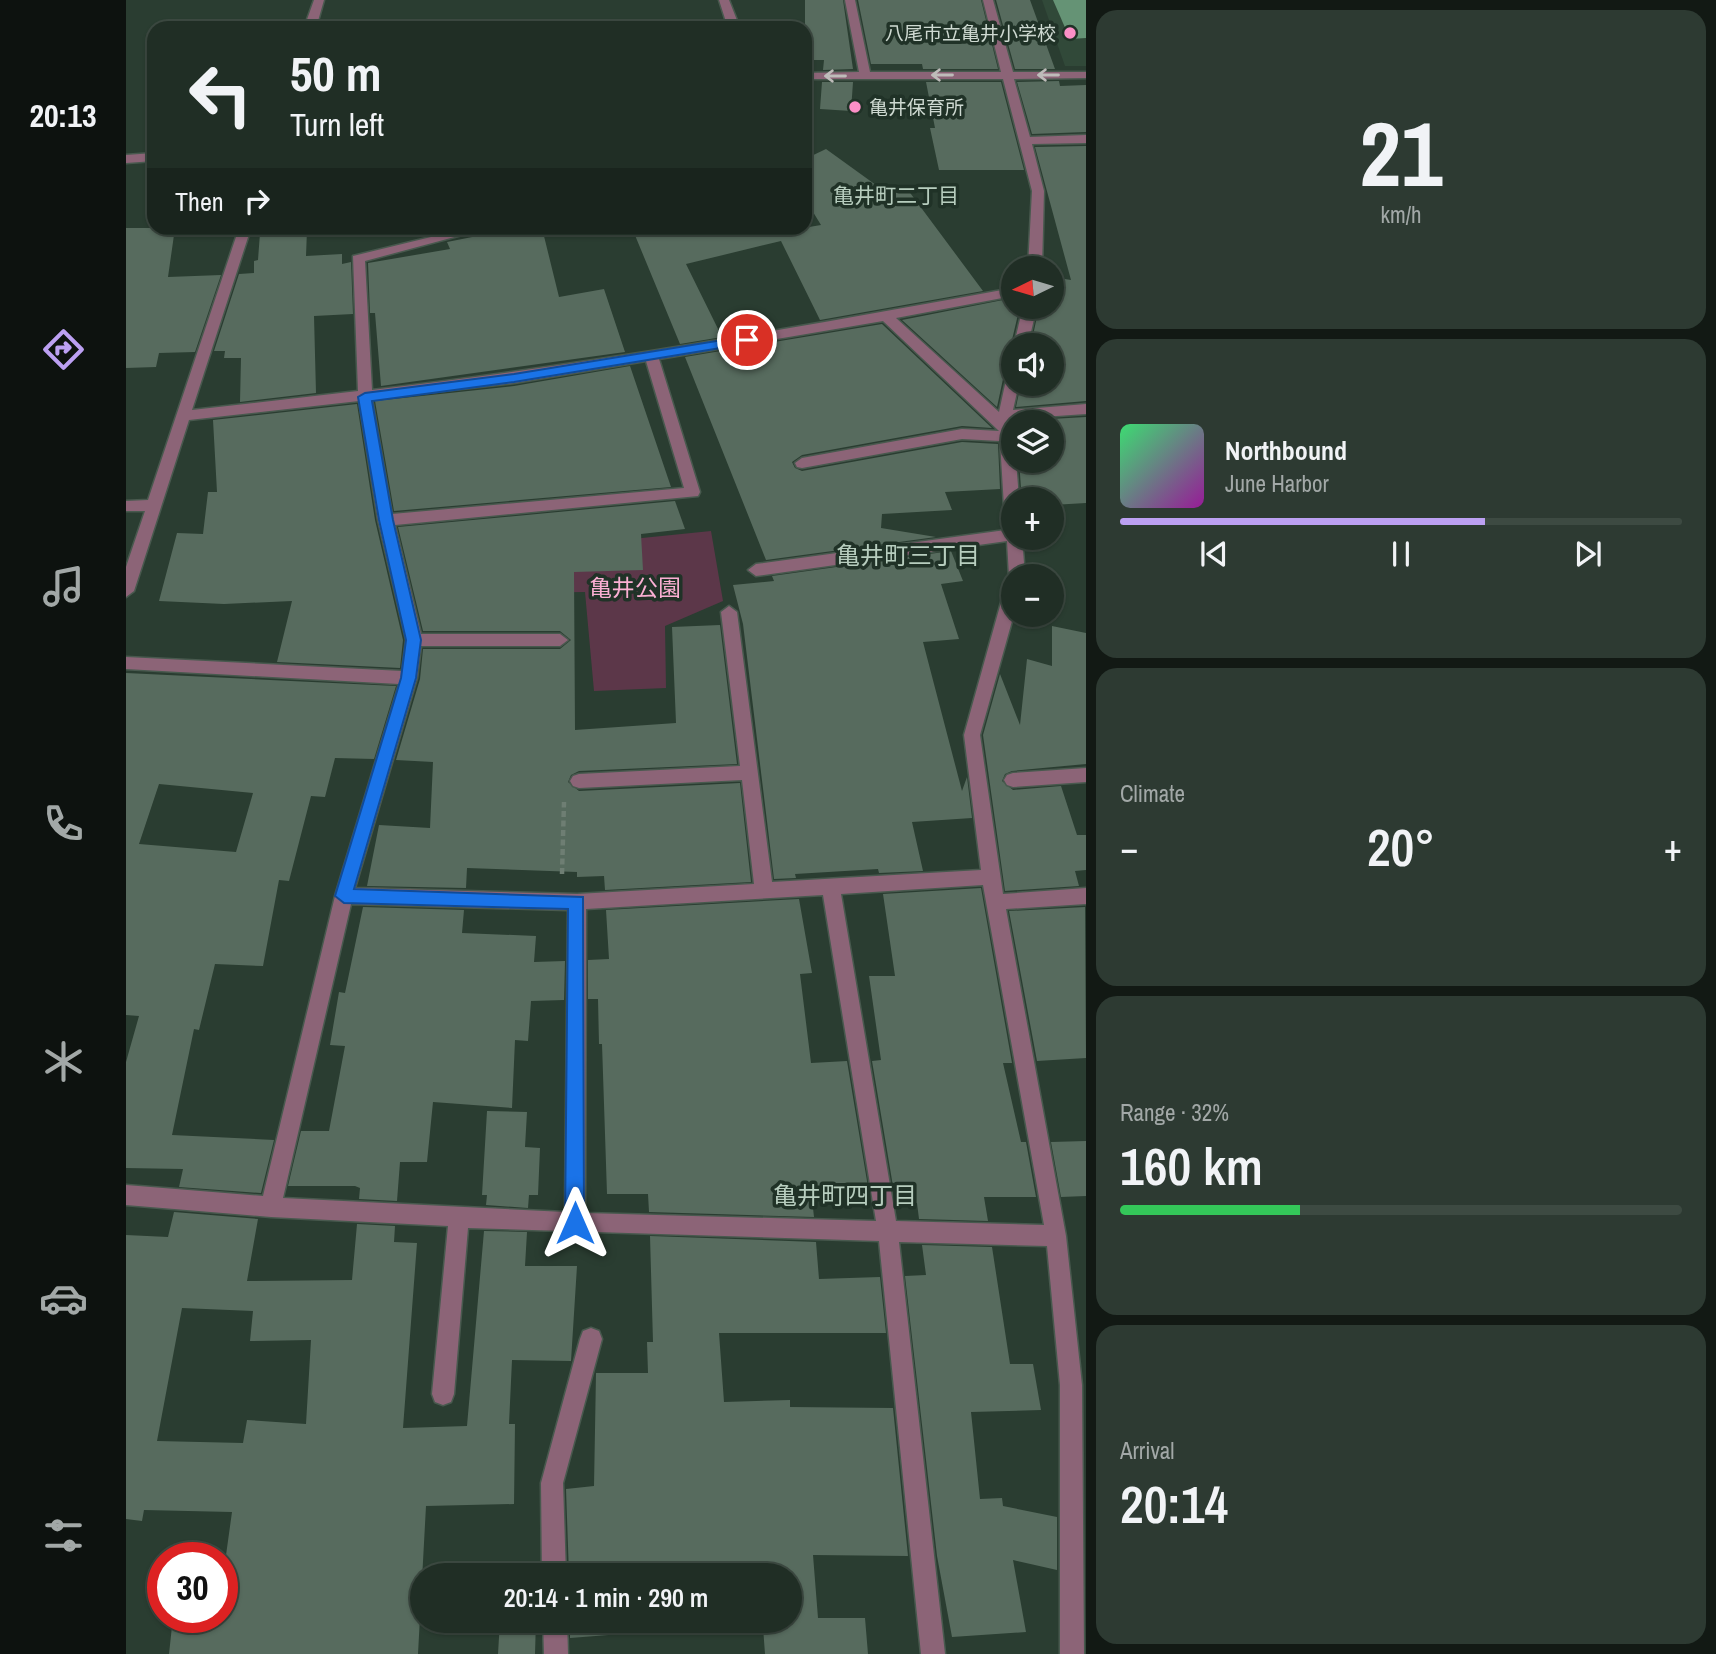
<!DOCTYPE html>
<html lang="en">
<head>
<meta charset="utf-8">
<style>
  :root { --surface:#202e25; --page:#2d3a32; --text:#f1f3f6; --muted:#a2a8a7; --line:#3d4a42; --accent:#bca0f2 }
  body { margin:0; font-family:"Archivo Narrow","Noto Sans JP",sans-serif; background:var(--page); color:var(--text); height:100vh; display:flex; flex-direction:column; font-size:26px; white-space:nowrap }
  * { box-sizing:border-box; margin:0 }
  p { font-size:23px; color:var(--muted) }
  .icon { flex:none; width:38px; height:38px; fill:none; stroke:currentColor; stroke-width:2; stroke-linecap:round; stroke-linejoin:round }
  .map { position:relative; flex:1; overflow:hidden }
  .sheet { display:flex; flex-direction:column; gap:10px; padding:10px; background:#121914; width:630px }
  .sheet>* { flex:none }
  .banner { position:absolute; left:21px; top:21px; width:665px; height:214px; border-radius:21px; box-shadow:0 2px 5px #0004,0 0 0 2px var(--line); background:#202e25; color:var(--text); overflow:hidden }
  .needle { width:46px; rotate:265deg }
  .controls { position:absolute; left:875px; top:256px; display:grid; gap:14px }
  .controls a { display:grid; place-items:center; width:63px; height:63px; border-radius:50%; background:var(--surface); box-shadow:0 2px 5px #0004,0 0 0 2px var(--line); font-size:35px }
  .speed { position:absolute; left:21px; top:1542px; display:flex; gap:14px; font-size:35px; font-weight:700; text-align:center }
  .speed>* { display:grid; place-content:center; width:91px; height:91px; border-radius:50%; background:var(--surface); box-shadow:0 2px 5px #0004,0 0 0 2px var(--line); line-height:1 }
  .speed .limit { border:10px solid #d22; background:#fff; color:#111 }
  .pin { position:absolute; display:grid; place-items:center; width:60px; height:60px; color:#fff; margin:-30px; border:4px solid #fff; border-radius:50%; box-shadow:0 2px 7px #0007 }
  .me { position:absolute; width:77px; margin:-38px; rotate:0deg; stroke-linejoin:round; filter:drop-shadow(0 0 5px #0008) }
  .turn { display:flex; align-items:center; gap:24px; height:147px; padding:0 28px; font-size:32px }
  .turn .icon { width:91px; height:91px; stroke-width:2.5 }
  .turn b { display:block; font-size:49px; line-height:60px }
  .then { display:flex; align-items:center; height:66px; padding:0 28px; background:#0003; gap:14px; font-size:26px }
  .big { font-size:52px; font-weight:600; line-height:1.1 }
  .sheet .widget { flex:1; display:flex; flex-direction:column; justify-content:center; gap:10px; min-width:0; padding:0 24px; border-radius:21px; background:var(--page) }
  .sheet .dial { align-items:center; gap:0 }
  .dial b { font-size:91px; line-height:1 }
  .song { display:flex; align-items:center; gap:21px }
  .cover { width:84px; height:84px; border-radius:10px; background:linear-gradient(135deg,hsl(140 70% 55%),hsl(300 70% 35%)) }
  .played { height:7px; border-radius:4px; background:linear-gradient(90deg,var(--accent) 65%,var(--line) 65%) }
  .keys { display:flex; justify-content:space-around; direction:ltr }
  .heat { display:flex; justify-content:space-between; align-items:center; font-size:38px; direction:ltr }
  .charge { height:10px; border-radius:5px; background:linear-gradient(90deg,#34c759 32%,var(--line) 0) }
  .trip { position:absolute; left:284px; top:1563px; width:392px; height:70px; border-radius:35px; background:var(--surface); box-shadow:0 2px 5px #0004,0 0 0 2px var(--line); font-weight:600; line-height:70px; text-align:center }
  main { display:flex; flex:1; min-height:0 }
  .menu { display:flex; flex-direction:column; width:126px; justify-content:space-around; align-items:center; background:#0d120f; color:var(--muted) }
  .menu .icon { width:49px; height:49px }
  .menu .on { color:var(--accent) }
  .menu b { font-size:32px; color:var(--text) }
  .map>svg:first-child { display:block }
  .built { fill:#314939 }
  .green { fill:#5c3749 }
  .water { fill:#659375 }
  .building { fill:#576b5e; fill-rule:evenodd }
  .lines { fill:none; stroke-linecap:round; stroke-linejoin:round }
  .minor-casing { stroke:#48594e; stroke-width:3 }
  .path { stroke:#6e7e73; stroke-width:4.5; stroke-dasharray:6 3.5; stroke-linecap:butt }
  .minor { fill:#8c6477; fill-rule:evenodd }
  .oneway { stroke:#bebcba }
  .route { fill:#1a73e8; stroke:#114b97; stroke-width:2 }
  .poi-dot { fill:#fb8fc6; stroke:#203227; stroke-width:2.5 }
  .labels { text-anchor:middle; stroke-width:7; stroke-linejoin:round; paint-order:stroke }
  .far-poi-label { font-size:19px; fill:#ced9d1; stroke:#203227; text-anchor:end }
  .far-neighbourhood-label { font-size:21px; fill:#b7cdbe; stroke:#203227 }
  .park-label { font-size:23px; fill:#faafd3; stroke:#203227 }
  .neighbourhood-label { font-size:24px; fill:#b7cdbe; stroke:#203227 }
</style>
</head>
<body>
<main>
<nav class="menu">
<b>20:13</b>
<svg class="icon on" aria-label="directions" viewBox="0 0 24 24"><path d="M12 3l9 9-9 9-9-9zM9 14v-3h6M13 9l2 2-2 2"/></svg>
<svg class="icon" aria-label="music" viewBox="0 0 24 24"><path d="M9 18V5l10-2v13"/><circle cx="6" cy="18" r="3"/><circle cx="16" cy="16" r="3"/></svg>
<svg class="icon" aria-label="phone" viewBox="0 0 24 24"><path d="M5 4h4l2 5-3 2q2 4 5 5l2-3 5 2v4C11 20 4 13 5 4z"/></svg>
<svg class="icon" aria-label="climate" viewBox="0 0 24 24"><path d="M12 3v18M4 7l16 10M4 17L20 7"/></svg>
<svg class="icon" aria-label="car" viewBox="0 0 24 24"><path d="M5 17H2v-5l4-1 3-4h7l3 4 3 1v5h-3M9 17h6M6 11h13"/><circle cx="7" cy="17" r="2"/><circle cx="17" cy="17" r="2"/></svg>
<svg class="icon" aria-label="filters" viewBox="0 0 24 24"><path d="M4 7h16M4 17h16"/><circle cx="9" cy="7" r="2"/><circle cx="15" cy="17" r="2"/></svg>
</nav>
<div class="map">
<svg width="960" height="1654" viewBox="0 0 960 1654">
  <rect width="100%" height="100%" fill="#2a3d31"/>
  <path class="built" d="M 916,0 L 960,0 L 960,66 L 939,66 Z"/>
  <path class="green" d="M 585,531 L 597,601 L 539,626 L 540,688 L 468,691 L 459,592 L 389,593 L 388,551 Z"/>
  <path class="water" d="M 927,0 L 960,0 L 960,38 L 944,39 Z"/>
  <path class="building" d="M 679,0 L 717,0 L 727,69 L 697,70 L 698,60 L 679,60 Z
    M 732,0 L 855,0 L 872,69 L 797,69 L 796,64 L 745,64 Z
    M 870,0 L 904,0 L 929,69 L 889,69 Z
    M 933,81 L 934,86 L 960,85 L 960,132 L 906,134 L 891,82 Z
    M 696,82 L 727,82 L 725,111 L 694,109 Z
    M 800,82 L 875,82 L 898,170 L 813,170 L 804,128 L 809,128 Z
    M 960,146 L 960,401 L 890,407 L 895,383 L 926,383 L 926,345 L 905,345 L 913,307 L 926,309 L 926,277 L 945,280 L 909,147 Z
    M 700,149 L 761,193 L 782,190 L 857,291 L 694,320 L 655,241 L 560,264 L 596,337 L 554,344 L 506,228 L 659,228 L 659,231 L 695,225 L 679,199 L 679,159 Z
    M 0,228 L 49,228 L 42,277 L 95,275 L 69,352 L 33,353 L 30,367 L 0,368 Z
    M 391,228 L 416,228 L 433,297 L 478,289 L 499,352 L 255,386 L 249,313 L 244,313 L 242,263 L 324,249 L 321,242 Z
    M 181,230 L 180,256 L 216,254 L 216,264 L 225,262 L 227,314 L 188,316 L 190,393 L 114,402 L 115,358 L 98,358 L 99,351 L 88,351 L 113,274 L 128,273 L 128,261 L 132,260 L 134,233 Z
    M 877,300 L 894,306 L 885,344 L 887,372 L 877,379 L 871,407 L 776,320 Z
    M 756,324 L 866,428 L 836,426 L 676,455 L 666,462 L 669,468 L 676,471 L 836,442 L 872,444 L 874,489 L 819,492 L 826,510 L 756,514 L 755,528 L 810,537 L 640,560 L 559,357 Z
    M 504,366 L 545,487 L 268,511 L 249,401 L 388,386 Z
    M 231,404 L 249,520 L 277,640 L 274,668 L 151,662 L 166,601 L 98,604 L 33,601 L 51,533 L 77,534 L 82,492 L 91,492 L 87,420 Z
    M 960,417 L 960,503 L 926,505 L 926,499 L 907,499 L 904,487 L 895,488 L 893,460 L 926,460 L 926,422 L 889,421 Z
    M 549,501 L 559,529 L 515,534 L 517,570 L 448,572 L 449,730 L 550,723 L 546,627 L 594,625 L 611,764 L 453,771 L 445,775 L 442,782 L 453,791 L 614,783 L 625,882 L 479,890 L 478,876 L 451,877 L 451,872 L 341,868 L 340,888 L 241,886 L 253,825 L 304,828 L 307,762 L 270,760 L 294,679 L 297,649 L 434,649 L 445,640 L 434,631 L 297,631 L 272,527 Z
    M 825,551 L 837,581 L 815,584 L 833,639 L 797,642 L 836,791 L 841,777 L 846,818 L 786,822 L 797,871 L 753,873 L 752,869 L 669,874 L 670,878 L 648,879 L 617,624 L 607,585 L 648,581 L 646,576 Z
    M 926,626 L 960,633 L 960,764 L 886,771 L 879,774 L 876,781 L 887,790 L 935,786 L 951,835 L 960,835 L 960,870 L 949,871 L 953,886 L 879,891 L 857,735 L 874,674 L 894,725 L 901,659 L 926,666 Z
    M 0,673 L 270,686 L 248,759 L 209,758 L 199,797 L 185,796 L 163,881 L 153,880 L 137,966 L 89,964 L 73,1030 L 68,1029 L 46,1135 L 148,1140 L 135,1193 L 53,1187 L 57,1169 L 0,1168 L 0,1062 L 13,1016 L 0,1015 ZM 33,784 L 127,793 L 110,852 L 13,844 Z
    M 855,888 L 886,1063 L 877,1063 L 895,1142 L 900,1142 L 910,1197 L 858,1197 L 862,1221 L 793,1219 L 791,1203 L 770,1204 L 746,1061 L 755,1060 L 743,976 L 769,976 L 757,894 Z
    M 673,899 L 686,973 L 674,974 L 685,1063 L 721,1061 L 742,1187 L 692,1189 L 693,1199 L 686,1199 L 688,1217 L 523,1212 L 522,1194 L 481,1194 L 476,1044 L 473,1044 L 472,999 L 462,999 L 462,960 L 483,959 L 480,910 Z
    M 237,907 L 338,910 L 336,933 L 410,936 L 408,962 L 439,961 L 438,1000 L 405,1001 L 402,1041 L 389,1040 L 386,1108 L 307,1102 L 301,1162 L 274,1162 L 271,1201 L 233,1199 L 234,1188 L 229,1186 L 162,1186 L 175,1131 L 203,1131 L 219,1046 L 204,1045 L 213,992 L 219,993 Z
    M 959,907 L 960,1058 L 911,1061 L 883,911 Z
    M 361,1111 L 401,1112 L 399,1147 L 414,1148 L 412,1195 L 403,1195 L 402,1208 L 360,1205 L 361,1195 L 356,1195 Z
    M 960,1141 L 960,1196 L 935,1197 L 925,1142 Z
    M 48,1212 L 132,1219 L 121,1281 L 226,1280 L 231,1224 L 269,1226 L 268,1242 L 291,1243 L 277,1428 L 341,1426 L 358,1231 L 401,1232 L 399,1266 L 451,1266 L 445,1361 L 386,1360 L 383,1424 L 389,1424 L 388,1504 L 300,1506 L 292,1654 L 43,1654 L 47,1617 L 96,1617 L 96,1584 L 106,1512 L 18,1510 L 16,1521 L 0,1519 L 0,1235 L 42,1237 ZM 56,1308 L 127,1311 L 124,1341 L 185,1340 L 180,1424 L 121,1420 L 117,1443 L 31,1441 Z
    M 524,1236 L 690,1242 L 693,1279 L 754,1277 L 760,1333 L 593,1333 L 598,1402 L 664,1400 L 664,1407 L 767,1408 L 782,1556 L 687,1555 L 692,1618 L 739,1618 L 742,1654 L 639,1654 L 637,1627 L 520,1627 L 521,1632 L 444,1638 L 444,1620 L 663,1620 L 663,1575 L 443,1575 L 440,1489 L 468,1486 L 470,1373 L 522,1373 L 521,1342 L 527,1342 Z
    M 796,1245 L 866,1247 L 884,1364 L 907,1364 L 915,1410 L 845,1412 L 854,1499 L 876,1498 L 877,1506 L 931,1517 L 931,1570 L 887,1560 L 900,1632 L 826,1637 L 811,1556 L 779,1276 L 800,1275 Z
    M 374,1620 L 410,1620 L 409,1654 L 372,1654 Z"/>
  <g class="lines">
    <g class="minor-casing">
      <path id="minor" d="M 188,0 L 198,0 L 190,28 L 178,28 Z
        M 593,0 L 603,0 L 614,28 L 602,28 Z
        M 719,0 L 729,0 L 744,72 L 875,72 L 857,0 L 867,0 L 887,72 L 960,72 L 960,78 L 888,79 L 904,137 L 960,135 L 960,143 L 906,144 L 918,191 L 916,268 L 902,268 L 906,191 L 877,79 L 679,79 L 679,73 L 733,72 Z
        M 28,153 L 28,161 L 0,163 L 0,155 Z
        M 113,228 L 125,228 L 66,410 L 232,391 L 227,256 L 342,228 L 362,228 L 239,261 L 246,390 C 461,365 674,327 887,288 L 887,296 L 770,318 L 873,412 L 880,380 L 887,375 L 887,383 L 893,383 L 887,410 L 960,404 L 960,414 L 886,419 L 887,460 L 890,460 L 893,499 L 887,499 L 887,528 L 879,523 L 874,441 L 836,439 L 676,468 L 671,467 L 669,463 L 676,458 L 836,429 L 873,431 L 757,321 L 533,359 L 574,492 L 572,496 L 269,525 L 295,634 L 434,634 L 442,640 L 434,646 L 295,646 L 291,678 L 229,888 L 451,894 L 628,884 L 616,780 L 453,788 L 447,786 L 444,781 L 447,776 L 453,774 L 614,766 L 595,612 L 603,606 L 611,612 L 646,882 L 855,870 L 838,735 L 879,588 L 887,582 L 888,614 L 854,735 L 877,894 L 960,888 L 960,904 L 880,909 L 940,1236 L 956,1385 L 958,1654 L 934,1654 L 934,1385 L 921,1246 L 773,1242 L 819,1654 L 795,1654 L 753,1241 L 342,1228 L 328,1394 L 325,1402 L 317,1405 L 309,1402 L 306,1394 L 322,1226 L 145,1217 L 0,1205 L 0,1185 L 137,1196 L 209,896 L 273,684 L 0,669 L 0,657 L 276,671 L 280,640 L 252,520 L 233,401 L 63,420 L 8,591 L 0,597 L 0,567 L 19,511 L 0,511 L 0,501 L 22,500 ZM 520,361 L 558,488 L 266,514 L 246,399 L 388,383 ZM 857,885 L 918,1225 L 770,1221 L 715,894 ZM 697,895 L 750,1221 L 459,1213 L 460,909 ZM 225,904 L 442,910 L 439,1212 L 157,1198 Z
        M 897,306 L 911,306 L 902,345 L 888,345 Z
        M 887,529 L 887,537 L 896,537 L 899,576 L 887,576 L 887,581 L 883,576 L 881,541 L 630,576 L 622,570 L 630,564 Z
        M 960,768 L 960,782 L 887,787 L 881,785 L 878,780 L 881,775 L 887,773 Z
        M 465,1328 L 473,1331 L 476,1339 L 437,1483 L 440,1575 L 416,1575 L 415,1483 L 454,1339 L 457,1331 Z
        M 417,1620 L 441,1620 L 442,1654 L 418,1654 Z"/>
    </g>
    <path class="path" d="M 436,874 L 438,802"/>
    <use href="#minor" class="minor"/>
  </g>
  <defs><path id="oneway-shaft" d="M-6 0H5M1.5-3L5.5 0L1.5 3" fill="none" stroke-width="1.6" stroke-linecap="round" stroke-linejoin="round" transform="scale(1.75)"/></defs>
  <g class="oneway">
    <use href="#oneway-shaft" transform="translate(816 75) rotate(180)"/>
    <use href="#oneway-shaft" transform="translate(922 75) rotate(-180)"/>
    <use href="#oneway-shaft" transform="translate(709 76) rotate(180)"/>
  </g>
  <path class="route" d="M 621,336 L 627,340 L 625,343 L 388,382 L 246,401 L 267,520 L 295,640 L 290,678 L 228,889 L 457,897 L 458,1223 L 455,1230 L 449,1233 L 442,1230 L 439,1223 L 442,909 L 218,903 L 209,896 L 275,678 L 280,640 L 253,520 L 232,397 L 239,393 L 388,374 Z"/>
  <g class="poi-dot">
    <circle cx="944" cy="33" r="7"/>
    <circle cx="729" cy="107" r="7"/>
  </g>
  <g class="labels">
    <g class="far-poi-label">
      <text x="930" y="40">八尾市立亀井小学校</text>
      <text x="743" y="114" text-anchor="start">亀井保育所</text>
    </g>
    <g class="far-neighbourhood-label">
      <text x="770" y="203">亀井町二丁目</text>
    </g>
    <g class="park-label">
      <text x="509" y="596">亀井公園</text>
    </g>
    <g class="neighbourhood-label">
      <text x="782" y="564">亀井町三丁目</text>
      <text x="719" y="1204">亀井町四丁目</text>
    </g>
  </g>
</svg>
<div class="controls">
<a><svg class="needle" viewBox="-14 -14 28 28"><path d="M0-13l5 13h-10z" fill="#e53935"/><path d="M0 13l5-13h-10z" fill="#a2a8a7"/></svg></a>
<a><svg class="icon" aria-label="sound" viewBox="0 0 24 24"><path d="M4 9h4l5-4v14l-5-4H4zM17 9q2 3 0 6"/></svg></a>
<a><svg class="icon" aria-label="layers" viewBox="0 0 24 24"><path d="M12 4l9 5-9 5-9-5zM3 14l9 5 9-5"/></svg></a>
<a>+</a>
<a>−</a>
</div>
<div class="speed"><div class="limit">30</div></div>
<div class="pin" style="left:621px;top:340px;background:#d93025"><svg class="icon" aria-label="arrive" viewBox="0 0 24 24"><path d="M6 21V4h12l-3 4 3 4H6"/></svg></div>
<svg class="me" style="left:449px;top:1223px" viewBox="-20 -20 40 40"><path d="M0-17L14 15 0 8-14 15z" fill="#1a73e8" stroke="#fff" stroke-width="4"/></svg>
<div class="trip">20:14 · 1 min · 290 m</div>
<div class="banner">
<div class="turn"><svg class="icon" aria-label="left" viewBox="0 0 24 24"><path d="M17 20v-9H6M10 6l-5 5 5 5"/></svg><div><b>50 m</b>Turn left</div></div>
<div class="then">Then<svg class="icon" aria-label="right" viewBox="0 0 24 24"><path d="M7 20v-9h11M14 6l5 5-5 5"/></svg></div>
</div>
</div>
<section class="sheet">
<div class="widget dial"><b>21</b><p>km/h</p></div>
<div class="widget">
<div class="song"><i class="cover"></i><div><b>Northbound</b><p>June Harbor</p></div></div>
<div class="played"></div>
<div class="keys"><svg class="icon" aria-label="previous" viewBox="0 0 24 24"><path d="M18 5L8 12l10 7zM5 5v14"/></svg><svg class="icon" aria-label="pause" viewBox="0 0 24 24"><path d="M8 5v14M16 5v14"/></svg><svg class="icon" aria-label="next" viewBox="0 0 24 24"><path d="M6 5l10 7-10 7zM19 5v14"/></svg></div>
</div>
<div class="widget"><p>Climate</p>
<div class="heat"><a>−</a><b class="big">20°</b><a>+</a></div>
</div>
<div class="widget"><p>Range · 32%</p><b class="big">160 km</b><div class="charge"></div></div>
<div class="widget"><p>Arrival</p><b class="big">20:14</b></div>
</section>
</main>
</body>
</html>
